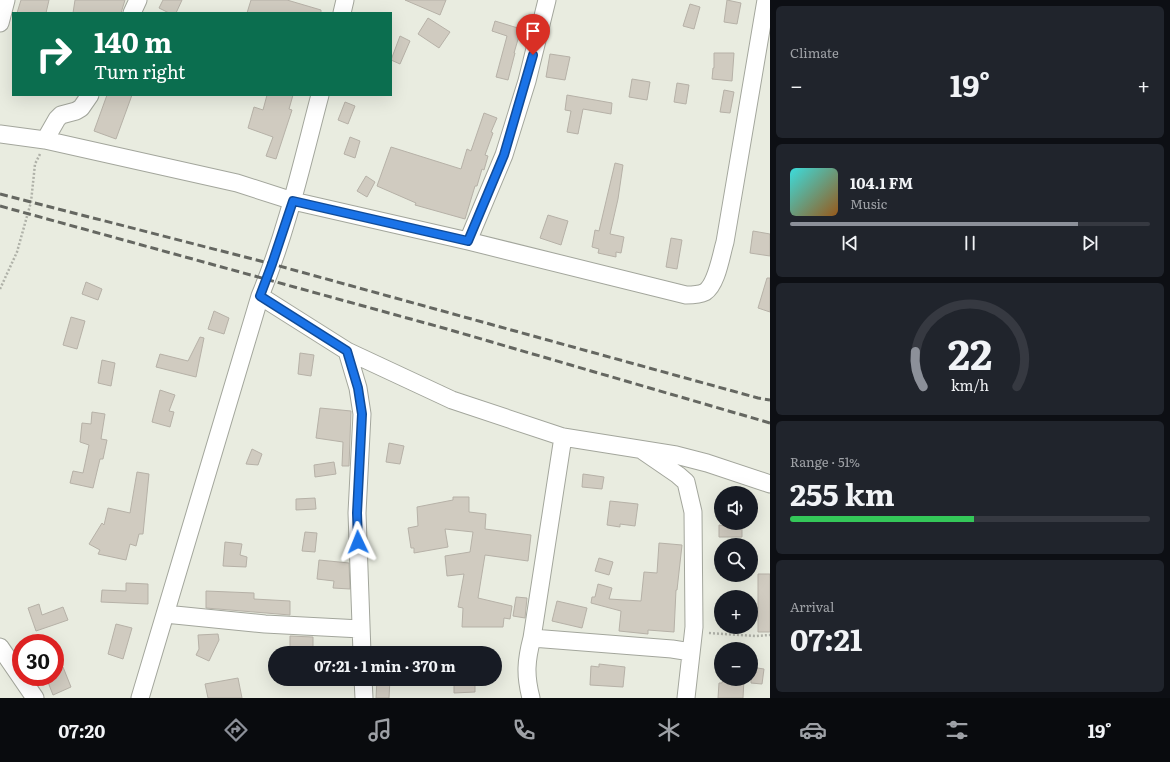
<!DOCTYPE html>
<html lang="en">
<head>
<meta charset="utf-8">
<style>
  :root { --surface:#171b24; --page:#20242c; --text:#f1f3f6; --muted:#9ea1a6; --line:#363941; --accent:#8c9099 }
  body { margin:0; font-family:Literata,serif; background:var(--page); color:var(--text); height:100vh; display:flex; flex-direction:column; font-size:15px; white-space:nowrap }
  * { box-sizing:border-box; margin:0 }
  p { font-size:13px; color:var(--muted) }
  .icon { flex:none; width:22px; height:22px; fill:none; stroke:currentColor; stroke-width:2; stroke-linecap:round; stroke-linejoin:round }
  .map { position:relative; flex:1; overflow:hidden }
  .sheet { display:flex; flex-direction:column; gap:6px; padding:6px; background:#0d0f14; width:400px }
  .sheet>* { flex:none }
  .banner { position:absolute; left:12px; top:12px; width:380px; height:84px; border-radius:0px; box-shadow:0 4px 16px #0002; background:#0b6e4f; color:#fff; overflow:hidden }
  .buttons { position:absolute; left:714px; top:486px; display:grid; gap:8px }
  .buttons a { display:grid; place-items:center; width:44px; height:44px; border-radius:50%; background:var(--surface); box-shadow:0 4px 16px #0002; font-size:20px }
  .speed { position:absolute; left:12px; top:634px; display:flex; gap:8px; font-size:20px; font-weight:700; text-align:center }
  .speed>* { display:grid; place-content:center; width:52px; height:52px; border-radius:50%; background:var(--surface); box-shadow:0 4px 16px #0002; line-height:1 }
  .speed .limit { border:6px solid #d22; background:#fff; color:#111 }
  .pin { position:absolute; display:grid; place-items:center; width:34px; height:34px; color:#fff; margin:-41px -17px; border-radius:50% 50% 50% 0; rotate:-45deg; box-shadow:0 0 4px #0007 }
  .pin .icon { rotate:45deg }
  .me { position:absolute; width:44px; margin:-22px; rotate:358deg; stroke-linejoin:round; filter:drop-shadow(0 0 3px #0008) }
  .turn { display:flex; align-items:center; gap:14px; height:84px; padding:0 16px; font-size:18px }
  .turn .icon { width:52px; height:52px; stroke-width:2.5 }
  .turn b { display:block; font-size:28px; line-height:34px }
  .big { font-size:30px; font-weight:700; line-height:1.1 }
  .sheet .tile { flex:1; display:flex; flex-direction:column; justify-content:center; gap:6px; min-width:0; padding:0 14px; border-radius:6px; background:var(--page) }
  .sheet .dial { align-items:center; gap:0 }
  .dial svg { height:104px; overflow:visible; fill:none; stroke:var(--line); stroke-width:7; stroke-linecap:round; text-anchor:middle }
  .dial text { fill:var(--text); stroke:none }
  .song { display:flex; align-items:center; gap:12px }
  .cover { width:48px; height:48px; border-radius:6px; background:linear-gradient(135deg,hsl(180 70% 55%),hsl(30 70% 35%)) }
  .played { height:4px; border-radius:2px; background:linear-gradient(90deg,var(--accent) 80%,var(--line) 80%) }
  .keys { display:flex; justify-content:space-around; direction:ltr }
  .heat { display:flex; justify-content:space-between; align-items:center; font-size:22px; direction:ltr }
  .charge { height:6px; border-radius:3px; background:linear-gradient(90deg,#34c759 51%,var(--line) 0) }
  .trip { position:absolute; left:268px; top:646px; width:234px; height:40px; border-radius:20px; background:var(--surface); box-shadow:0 4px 16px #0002; font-weight:700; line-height:40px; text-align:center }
  .tabs { display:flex; height:64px; justify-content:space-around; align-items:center; background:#090b0e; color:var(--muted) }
  .tabs .icon { width:28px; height:28px }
  .tabs .on { color:var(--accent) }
  .tabs b { font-size:18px; color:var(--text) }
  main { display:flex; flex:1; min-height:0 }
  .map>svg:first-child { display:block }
  .building { fill:#d0cbc0; stroke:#b6b1a7 }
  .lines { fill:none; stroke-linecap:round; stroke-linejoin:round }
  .street-casing { stroke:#a3a69c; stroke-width:19 }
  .path { stroke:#afb1a8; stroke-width:2.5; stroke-dasharray:2 2; stroke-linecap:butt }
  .street { stroke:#fff; stroke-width:17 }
  .rail { stroke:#656761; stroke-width:3; stroke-dasharray:8 4; stroke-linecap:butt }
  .route-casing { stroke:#114b97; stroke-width:10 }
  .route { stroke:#1a73e8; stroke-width:7 }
</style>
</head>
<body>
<main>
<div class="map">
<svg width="770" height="698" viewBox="0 0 770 698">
  <rect width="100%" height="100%" fill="#e9ece0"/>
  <path class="building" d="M 21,0 L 49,0 L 46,13 L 17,13 Z
    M 75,0 L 125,0 L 121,13 L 73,13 Z
    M 163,0 L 182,0 L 176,13 L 169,13 L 159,8 Z
    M 251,0 L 287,0 L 321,10 L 321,13 L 247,13 Z
    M 405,0 L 446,0 L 440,15 Z
    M 727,0 L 741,3 L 737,24 L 724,22 Z
    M 690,4 L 700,7 L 694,29 L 683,26 Z
    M 428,18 L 450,32 L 439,48 L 418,34 Z
    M 495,21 L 521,29 L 514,53 L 515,53 L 508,80 L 496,77 L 507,36 L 492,31 Z
    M 400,36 L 410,41 L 400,64 L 391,60 Z
    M 714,53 L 734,53 L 732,81 L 712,79 L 713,68 L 714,68 Z
    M 550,54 L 570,57 L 565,80 L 546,77 Z
    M 632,79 L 650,82 L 647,100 L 629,97 Z
    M 677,83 L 689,85 L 686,104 L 674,102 Z
    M 724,90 L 734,92 L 730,113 L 720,112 Z
    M 107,95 L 132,95 L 116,139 L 94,131 Z
    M 267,95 L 293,95 L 289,109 L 292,110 L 276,159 L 266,156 L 273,137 L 248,128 L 254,107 L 263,110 Z
    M 567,95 L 612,103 L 611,114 L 583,109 L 578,134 L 567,132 L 571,111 L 565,110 Z
    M 345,102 L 355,106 L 348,124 L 338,120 Z
    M 484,113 L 497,118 L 491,132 L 493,133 L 485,155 L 488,156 L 484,170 L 482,169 L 477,186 L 475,186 L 465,219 L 415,205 L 416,203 L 377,186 L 391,147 L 461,169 L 467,149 L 471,151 Z
    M 350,137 L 360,141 L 355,158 L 344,154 Z
    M 615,163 L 623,165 L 618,199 L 610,234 L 624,237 L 621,253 L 616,252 L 616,257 L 598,253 L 599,249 L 592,247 L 595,230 L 599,231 Z
    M 366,176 L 375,182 L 367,197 L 357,191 Z
    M 548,215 L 568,221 L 561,245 L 540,238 Z
    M 753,231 L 770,234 L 770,256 L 750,253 Z
    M 671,238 L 682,240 L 677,269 L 666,267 Z
    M 767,278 L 770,278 L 770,312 L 758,308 Z
    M 86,282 L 102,289 L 98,300 L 82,294 Z
    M 214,311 L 229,318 L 224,334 L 208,329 Z
    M 71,317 L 85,321 L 77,349 L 63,345 Z
    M 200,337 L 204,338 L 196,377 L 156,367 L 160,354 L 188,361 Z
    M 300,353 L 314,355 L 311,376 L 298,374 Z
    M 102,360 L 115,363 L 111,386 L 98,383 Z
    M 160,390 L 175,395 L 169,411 L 174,412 L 170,427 L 152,422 Z
    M 320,408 L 351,411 L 349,466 L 342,466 L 343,442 L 316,438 Z
    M 92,412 L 105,414 L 101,439 L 107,440 L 103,459 L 100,459 L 93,488 L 70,483 L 73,471 L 83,473 L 89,445 L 80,442 L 82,423 L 91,424 Z
    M 389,443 L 404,446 L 400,464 L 386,462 Z
    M 252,449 L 262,454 L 258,465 L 246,464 Z
    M 334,462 L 336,474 L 315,477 L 314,465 Z
    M 137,472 L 149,474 L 143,534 L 139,534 L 136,546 L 130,544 L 126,560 L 98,554 L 100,550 L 89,544 L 102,523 L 104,525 L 108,508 L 130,513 Z
    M 583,474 L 604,477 L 602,489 L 582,487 Z
    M 453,497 L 469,497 L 469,512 L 486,514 L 485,529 L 531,535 L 528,561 L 485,555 L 478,598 L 512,606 L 510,619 L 504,618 L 503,627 L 462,627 L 463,608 L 458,607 L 464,574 L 447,576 L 445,556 L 470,552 L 473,532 L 445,529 L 448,547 L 414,553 L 414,548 L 411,548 L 408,528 L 418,526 L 417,507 L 453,500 Z
    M 315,498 L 316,509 L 296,510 L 296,499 Z
    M 610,501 L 638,504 L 635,526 L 620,524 L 620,527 L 607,525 Z
    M 725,523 L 742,523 L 742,537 L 719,537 L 719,525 L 725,526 Z
    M 305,532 L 317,533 L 315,552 L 302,551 Z
    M 225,542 L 242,544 L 240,555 L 247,557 L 246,567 L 223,566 Z
    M 659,543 L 682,545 L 677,590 L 676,590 L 674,632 L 648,630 L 648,634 L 619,631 L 621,611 L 591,603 L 592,597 L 595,597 L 598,584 L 612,588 L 609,599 L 641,601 L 644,572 L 657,573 Z
    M 599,558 L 613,562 L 609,575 L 595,571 Z
    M 319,560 L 349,563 L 350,589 L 333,588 L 334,581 L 317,579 Z
    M 758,574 L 770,574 L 770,632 L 758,632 Z
    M 126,583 L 148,584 L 148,604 L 101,602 L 102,590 L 126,591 Z
    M 206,591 L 254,593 L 254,599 L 290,601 L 290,615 L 206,608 Z
    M 516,597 L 527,598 L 525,618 L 513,616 Z
    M 557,601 L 587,608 L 582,628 L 552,621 Z
    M 39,604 L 42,615 L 63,607 L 68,620 L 36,631 L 28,608 Z
    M 116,624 L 132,628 L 123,659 L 108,654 Z
    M 218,634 L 219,640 L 209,661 L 196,655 L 199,649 L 198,635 Z
    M 290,636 L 313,637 L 313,647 L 290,647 Z
    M 599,664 L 625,667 L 623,687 L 590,685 L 591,666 L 599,667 Z
    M 63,667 L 71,687 L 53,695 L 46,677 L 55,677 L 55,670 Z
    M 751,667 L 764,669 L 762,684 L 751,683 Z
    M 238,678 L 242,698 L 208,698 L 205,684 Z
    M 377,679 L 390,679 L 389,698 L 376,698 Z
    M 454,679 L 475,679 L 475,692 L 454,693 Z
    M 723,679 L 744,679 L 743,698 L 718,698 L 719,683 L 722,683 Z"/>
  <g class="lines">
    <g class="street-casing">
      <path id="street" d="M 132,13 L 138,0
        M 342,13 L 345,0
        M 0,23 L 6,0
        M 0,134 L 45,140 L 237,183 L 293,201 L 468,241 L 686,295 C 692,295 699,295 705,292 C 717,284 721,255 725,242 L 766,0
        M 45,140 L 57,119 L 61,115 L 76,111 L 81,108 L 90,95
        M 468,241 L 504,155 L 527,81 L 547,0
        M 260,296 L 347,351 L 452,400 L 563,437 L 676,455 L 707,463 L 770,484
        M 347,351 L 358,388 L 362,414 L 357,513 L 362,653
        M 643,451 L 678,475 L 686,482 L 693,512 L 694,627 L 686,698
        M 165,614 L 265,624 L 361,629
        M 532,638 L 672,649 L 691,652
        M 0,647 L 35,698
        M 363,679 L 364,698
        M 140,698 L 260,296 C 287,231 302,163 320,95
        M 531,698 C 525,675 526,661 532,638 L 563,437"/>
    </g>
    <path class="path" d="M 0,289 L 17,252 L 31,202 L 35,164 L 40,154
      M 709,633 L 756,636 L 770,635"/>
    <use href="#street" class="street"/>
    <path class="rail" d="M 0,194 L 272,264 L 758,398 L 770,400
      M 0,206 L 447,329 L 770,423"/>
  </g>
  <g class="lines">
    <g class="route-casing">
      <path id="route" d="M 358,542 L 357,513 L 362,414 L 358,388 L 347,351 L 260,296 L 272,264 L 293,201 L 468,241 L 504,155 L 533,55"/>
    </g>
    <use href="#route" class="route"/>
  </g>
</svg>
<div class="buttons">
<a><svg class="icon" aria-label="sound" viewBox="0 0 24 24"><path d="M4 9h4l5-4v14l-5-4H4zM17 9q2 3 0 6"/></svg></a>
<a><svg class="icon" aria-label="search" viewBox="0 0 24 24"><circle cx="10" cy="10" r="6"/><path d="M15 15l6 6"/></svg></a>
<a>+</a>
<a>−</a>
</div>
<div class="speed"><div class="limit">30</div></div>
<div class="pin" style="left:533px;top:55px;background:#d93025"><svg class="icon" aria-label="arrive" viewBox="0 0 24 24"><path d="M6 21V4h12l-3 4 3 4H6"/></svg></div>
<svg class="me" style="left:358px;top:542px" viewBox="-20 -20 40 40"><path d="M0-17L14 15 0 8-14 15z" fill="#1a73e8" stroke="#fff" stroke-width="4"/></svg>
<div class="trip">07:21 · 1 min · 370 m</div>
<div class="banner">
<div class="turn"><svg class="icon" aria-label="right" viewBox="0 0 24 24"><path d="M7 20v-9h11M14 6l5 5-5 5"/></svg><div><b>140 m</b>Turn right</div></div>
</div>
</div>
<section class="sheet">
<div class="tile"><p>Climate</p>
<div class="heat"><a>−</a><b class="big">19°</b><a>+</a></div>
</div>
<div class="tile">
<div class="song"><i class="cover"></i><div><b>104.1 FM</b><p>Music</p></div></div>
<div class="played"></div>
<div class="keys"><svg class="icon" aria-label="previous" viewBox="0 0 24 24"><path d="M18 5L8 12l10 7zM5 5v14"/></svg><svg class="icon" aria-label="pause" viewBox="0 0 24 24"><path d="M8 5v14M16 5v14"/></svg><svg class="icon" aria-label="next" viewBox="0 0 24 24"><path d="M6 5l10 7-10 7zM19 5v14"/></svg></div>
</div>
<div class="tile dial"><svg viewBox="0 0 100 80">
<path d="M14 69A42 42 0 1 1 86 69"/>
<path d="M14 69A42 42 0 0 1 8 42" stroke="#8c9099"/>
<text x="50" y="56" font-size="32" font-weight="700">22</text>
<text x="50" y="72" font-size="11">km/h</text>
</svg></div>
<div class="tile"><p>Range · 51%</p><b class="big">255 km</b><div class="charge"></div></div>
<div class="tile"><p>Arrival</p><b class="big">07:21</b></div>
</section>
</main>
<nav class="tabs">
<b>07:20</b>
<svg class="icon on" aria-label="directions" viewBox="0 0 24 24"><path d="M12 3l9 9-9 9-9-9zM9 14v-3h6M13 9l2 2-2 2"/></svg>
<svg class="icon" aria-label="music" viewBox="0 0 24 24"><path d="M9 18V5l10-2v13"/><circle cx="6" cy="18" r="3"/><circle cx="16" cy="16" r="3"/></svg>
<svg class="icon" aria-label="phone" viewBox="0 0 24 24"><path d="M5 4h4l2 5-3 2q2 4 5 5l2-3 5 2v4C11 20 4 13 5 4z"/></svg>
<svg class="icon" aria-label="climate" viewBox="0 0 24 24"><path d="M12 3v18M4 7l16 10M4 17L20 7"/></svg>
<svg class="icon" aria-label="car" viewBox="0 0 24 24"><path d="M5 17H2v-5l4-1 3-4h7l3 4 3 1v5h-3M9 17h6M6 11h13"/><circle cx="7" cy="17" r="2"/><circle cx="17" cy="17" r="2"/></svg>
<svg class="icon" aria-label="filters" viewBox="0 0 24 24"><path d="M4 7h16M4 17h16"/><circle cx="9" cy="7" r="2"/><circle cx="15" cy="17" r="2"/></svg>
<b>19°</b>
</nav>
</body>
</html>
